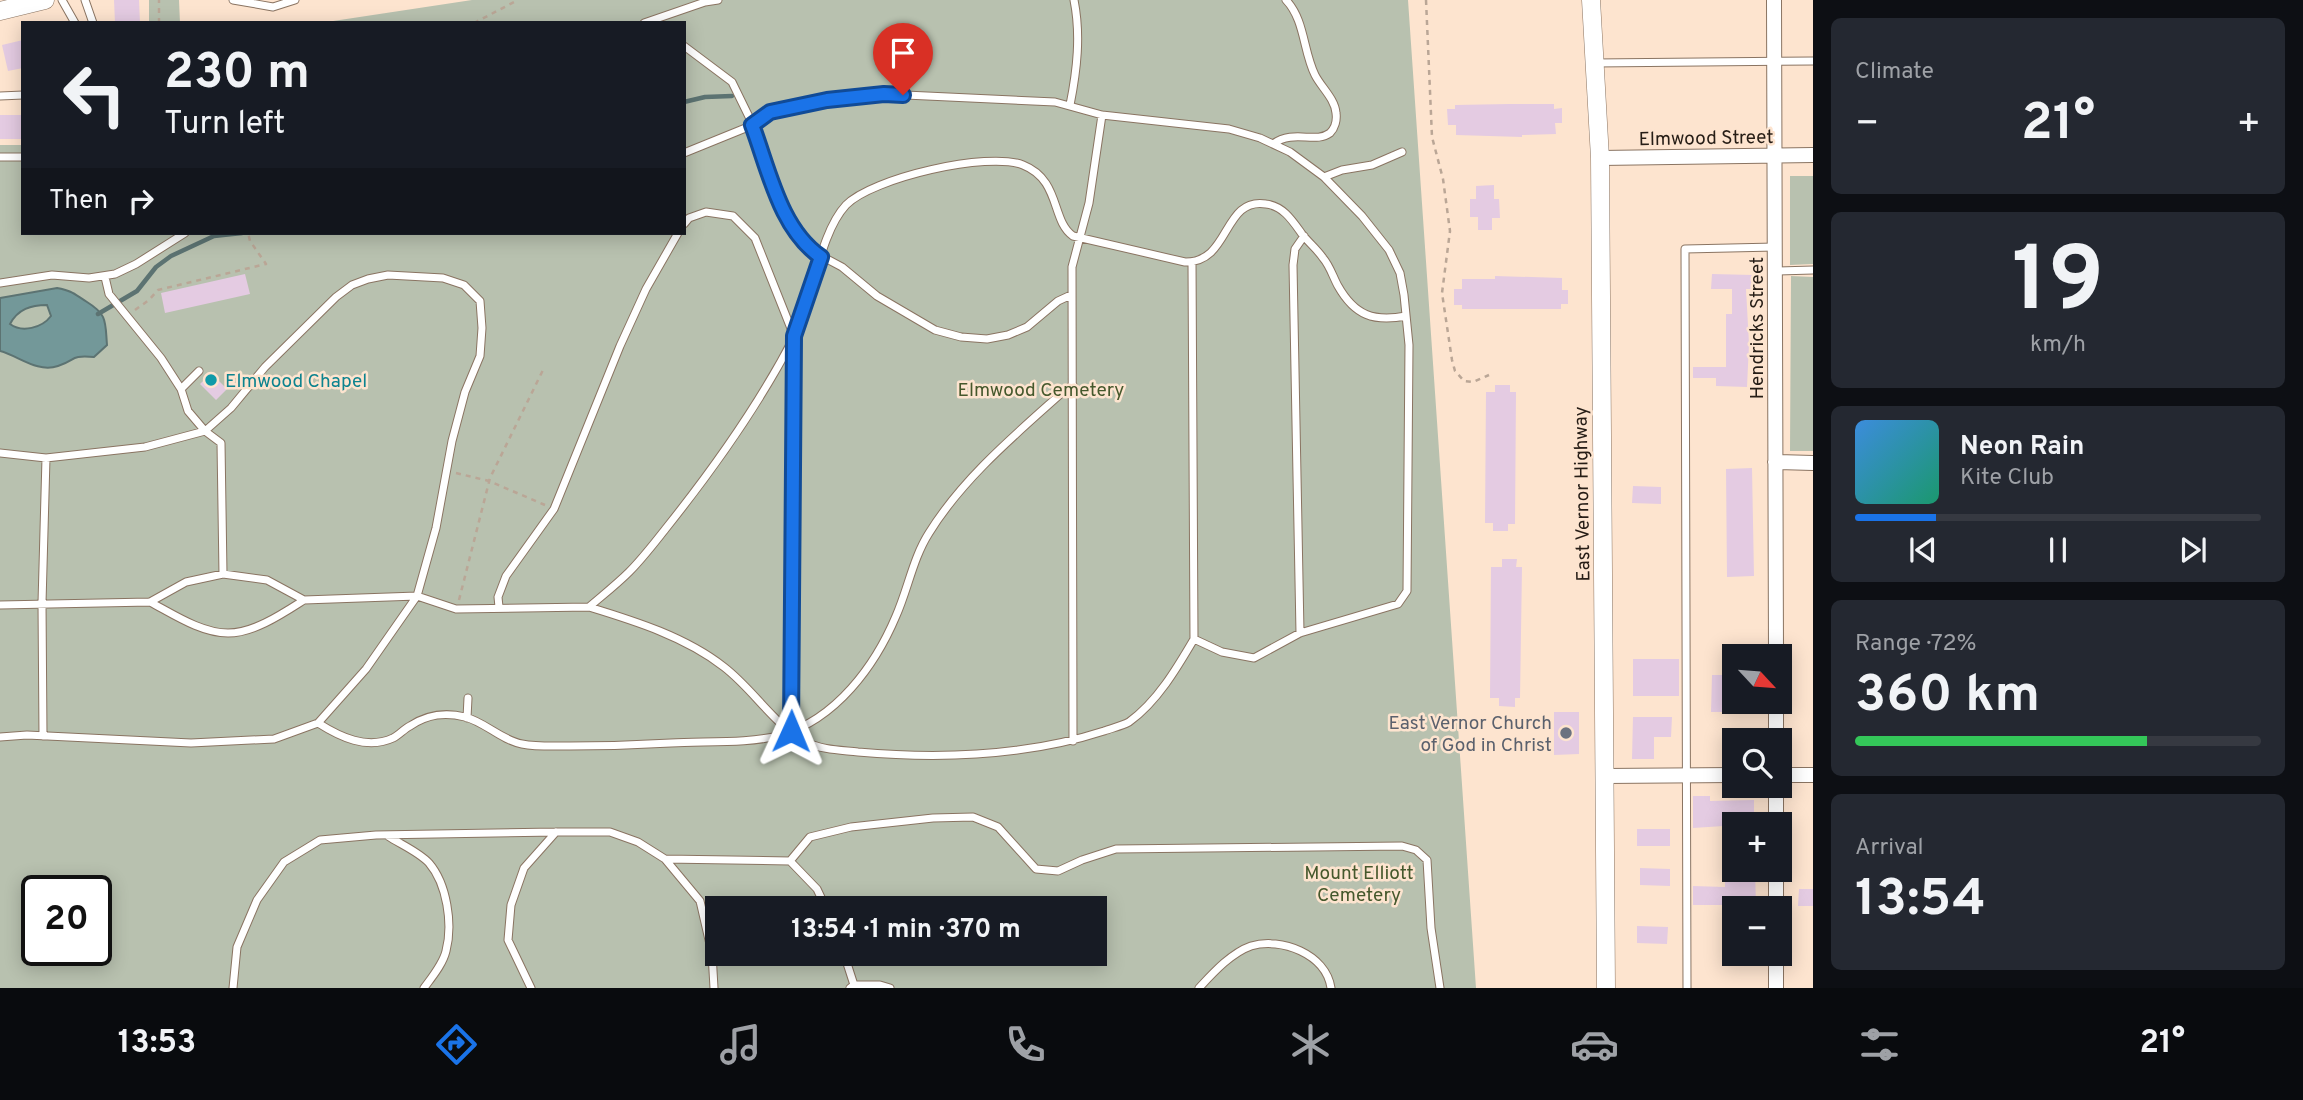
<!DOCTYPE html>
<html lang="en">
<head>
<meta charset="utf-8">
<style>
  :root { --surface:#171b24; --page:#242831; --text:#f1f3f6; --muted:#9ea1a6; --line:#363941; --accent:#1a73e8 }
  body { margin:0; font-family:Overpass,sans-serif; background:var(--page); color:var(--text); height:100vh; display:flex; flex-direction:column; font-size:26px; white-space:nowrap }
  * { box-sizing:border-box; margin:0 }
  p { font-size:23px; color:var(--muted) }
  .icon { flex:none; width:38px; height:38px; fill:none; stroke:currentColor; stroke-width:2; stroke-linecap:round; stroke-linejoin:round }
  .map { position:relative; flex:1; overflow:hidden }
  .sheet { display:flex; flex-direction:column; gap:18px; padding:18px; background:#0d0f14; width:490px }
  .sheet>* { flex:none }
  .banner { position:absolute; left:21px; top:21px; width:665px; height:214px; border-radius:0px; box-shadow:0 4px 18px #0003; background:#171b24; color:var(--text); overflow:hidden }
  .needle { width:46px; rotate:116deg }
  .tools { position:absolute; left:1722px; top:644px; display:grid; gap:14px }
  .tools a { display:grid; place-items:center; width:70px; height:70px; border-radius:0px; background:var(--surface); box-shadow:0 4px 18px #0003; font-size:35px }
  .speed { position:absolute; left:21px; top:875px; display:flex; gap:14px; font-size:35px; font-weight:700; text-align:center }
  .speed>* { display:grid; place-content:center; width:91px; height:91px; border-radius:50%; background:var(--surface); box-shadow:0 4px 18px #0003; line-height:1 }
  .speed .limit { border:4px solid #111; border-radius:10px; background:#fff; color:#111 }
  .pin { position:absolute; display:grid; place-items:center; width:60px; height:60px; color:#fff; margin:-72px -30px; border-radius:50% 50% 50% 0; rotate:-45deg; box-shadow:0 0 7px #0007 }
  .pin .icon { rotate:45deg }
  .me { position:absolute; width:77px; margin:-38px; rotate:1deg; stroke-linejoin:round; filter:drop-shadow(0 0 5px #0008) }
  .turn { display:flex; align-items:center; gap:24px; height:147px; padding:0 28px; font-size:32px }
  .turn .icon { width:91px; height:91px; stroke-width:2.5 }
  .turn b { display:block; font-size:49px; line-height:60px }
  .then { display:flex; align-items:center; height:66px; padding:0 28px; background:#0003; gap:14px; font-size:26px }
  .big { font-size:52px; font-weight:700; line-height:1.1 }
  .sheet .tile { flex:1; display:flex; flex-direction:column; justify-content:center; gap:10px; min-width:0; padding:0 24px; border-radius:10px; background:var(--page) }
  .sheet .dial { align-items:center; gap:0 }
  .dial b { font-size:91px; line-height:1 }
  .song { display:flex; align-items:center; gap:21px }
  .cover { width:84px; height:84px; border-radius:10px; background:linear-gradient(135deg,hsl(210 70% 55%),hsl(160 70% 35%)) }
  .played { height:7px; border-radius:4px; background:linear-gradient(90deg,var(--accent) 20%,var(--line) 20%) }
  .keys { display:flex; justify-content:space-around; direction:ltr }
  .heat { display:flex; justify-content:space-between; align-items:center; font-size:38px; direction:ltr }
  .charge { height:10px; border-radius:5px; background:linear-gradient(90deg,#34c759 72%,var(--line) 0) }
  .trip { position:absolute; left:705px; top:896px; width:402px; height:70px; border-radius:0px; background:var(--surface); box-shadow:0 4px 18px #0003; font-weight:700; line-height:70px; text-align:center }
  .menu { display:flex; height:112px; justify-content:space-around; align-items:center; background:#090b0e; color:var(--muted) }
  .menu .icon { width:49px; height:49px }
  .menu .on { color:var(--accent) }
  .menu b { font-size:32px; color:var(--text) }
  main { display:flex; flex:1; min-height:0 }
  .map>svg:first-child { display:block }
  .green { fill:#b8c1af; fill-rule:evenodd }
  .water { fill:#739899; stroke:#5c7372; stroke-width:2; fill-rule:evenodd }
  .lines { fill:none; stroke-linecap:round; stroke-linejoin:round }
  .stream { stroke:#5c7372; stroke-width:4.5 }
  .building { fill:#e4cbe2 }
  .service-casing { stroke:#8a7462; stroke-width:9 }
  .minor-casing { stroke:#8a7462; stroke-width:16 }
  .tertiary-casing { stroke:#8a7462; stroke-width:19 }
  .path { stroke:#baa696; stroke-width:2.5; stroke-dasharray:5 5; stroke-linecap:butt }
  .service { stroke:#fff; stroke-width:7 }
  .minor { stroke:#fff; stroke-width:14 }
  .tertiary { stroke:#fff; stroke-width:18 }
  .route-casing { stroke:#114b97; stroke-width:18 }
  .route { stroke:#1a73e8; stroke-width:12 }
  .culture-dot { fill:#0f9aa8; stroke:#fde4cf; stroke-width:2.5 }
  .worship-dot { fill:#6b7280; stroke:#fde4cf; stroke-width:2.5 }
  .labels { text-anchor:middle; stroke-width:5; stroke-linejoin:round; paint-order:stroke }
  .street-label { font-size:19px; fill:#261d16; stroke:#fde4cf }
  .culture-label { font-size:19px; fill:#0d838f; stroke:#fde4cf; text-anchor:start }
  .park-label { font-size:19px; fill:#45582c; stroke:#fde4cf }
  .worship-label { font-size:19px; fill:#5b616d; stroke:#fde4cf; text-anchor:end }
</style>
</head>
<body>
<main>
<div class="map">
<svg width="1813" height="988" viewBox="0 0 1813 988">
  <rect width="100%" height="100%" fill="#fde4cf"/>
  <path class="green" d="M 149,0 L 179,0 L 180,23 L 149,23 Z
    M 472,0 L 1408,0 L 1476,988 L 0,988 L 0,145 L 23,145 L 23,233 L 684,233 L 684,23 L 320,23 ZM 37,891 L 96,891 L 96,950 L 37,950 ZM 718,908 L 1096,908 L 1096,954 L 718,954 Z
    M 1790,176 L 1813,176 L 1813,264 L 1790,265 Z
    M 1791,276 L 1813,277 L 1813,451 L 1790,451 Z"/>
  <path class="water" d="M 57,288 C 73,291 74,294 87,302 C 108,315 105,322 107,345 L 94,357 C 69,355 77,360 58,366 C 37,373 19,356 0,351 L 0,298 ZM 47,305 L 51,316 C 42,328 22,333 10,324 C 18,309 31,305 47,305 Z"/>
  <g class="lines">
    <path class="stream" d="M 684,102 L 705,97 L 732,96
      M 98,314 L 137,291 L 156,267 L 171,256 L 214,236 L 242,233"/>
  </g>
  <path class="building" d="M 114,0 L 139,0 L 140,23 L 115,23 Z
    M 23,40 L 23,68 L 8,71 L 2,45 Z
    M 1509,104 L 1554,104 L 1554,109 L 1562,108 L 1562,123 L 1555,123 L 1556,134 L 1522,135 L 1522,137 L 1456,135 L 1456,125 L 1448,125 L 1447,109 L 1455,109 L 1455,105 Z
    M 0,115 L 23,115 L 23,139 L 0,139 Z
    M 1494,185 L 1494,199 L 1499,199 L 1500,218 L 1492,218 L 1492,230 L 1478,230 L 1478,217 L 1470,217 L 1470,199 L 1476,199 L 1476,186 Z
    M 245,274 L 250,294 L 165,313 L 161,293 Z
    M 1712,274 L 1753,275 L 1753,289 L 1746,289 L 1749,344 L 1747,387 L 1716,386 L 1716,378 L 1693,378 L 1693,367 L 1726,367 L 1726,314 L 1732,314 L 1732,289 L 1711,289 Z
    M 1495,276 L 1562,278 L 1562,290 L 1568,290 L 1568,304 L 1561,304 L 1561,309 L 1462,309 L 1462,305 L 1454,305 L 1454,289 L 1462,289 L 1462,279 L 1495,279 Z
    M 211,373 L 227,389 L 216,400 L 200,384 Z
    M 1495,385 L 1510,385 L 1510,392 L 1516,392 L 1515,524 L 1508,524 L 1508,531 L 1493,531 L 1493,523 L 1485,523 L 1486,392 L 1495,392 Z
    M 1752,468 L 1754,576 L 1727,577 L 1726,469 Z
    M 1633,486 L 1661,487 L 1661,504 L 1632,503 Z
    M 1502,559 L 1517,559 L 1516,567 L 1522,567 L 1520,698 L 1515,698 L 1515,707 L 1499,706 L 1499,698 L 1490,698 L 1491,567 L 1502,567 Z
    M 1633,659 L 1679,659 L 1679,696 L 1633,696 Z
    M 1712,675 L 1734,675 L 1734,692 L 1724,692 L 1724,712 L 1711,712 Z
    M 1554,712 L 1579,712 L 1579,754 L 1554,755 Z
    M 1633,717 L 1672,717 L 1671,737 L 1654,737 L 1654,759 L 1632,759 Z
    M 1693,796 L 1710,796 L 1710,801 L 1754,800 L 1754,824 L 1693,828 Z
    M 1637,829 L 1670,829 L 1670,846 L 1637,846 Z
    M 1640,868 L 1670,869 L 1670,886 L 1640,885 Z
    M 1725,870 L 1755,870 L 1756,905 L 1693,905 L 1693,886 L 1725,887 Z
    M 1799,889 L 1813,889 L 1813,906 L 1798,906 Z
    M 1637,926 L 1668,927 L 1667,944 L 1637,943 Z"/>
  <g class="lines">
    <g class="service-casing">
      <path id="service" d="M 62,0 L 75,23
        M 85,0 L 93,23
        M 233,0 L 273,7 L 295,0
        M 644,23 L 705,2 L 718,0
        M 684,46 L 732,82 L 753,125 L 785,213 L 800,239 L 810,250 L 842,267 L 877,296 L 935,330 L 961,337 L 987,339 L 1008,335 L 1027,327 L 1058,301 L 1071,295
        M 1595,63 L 1813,61
        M 0,96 L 23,95
        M 1070,105 C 1077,70 1081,35 1074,0
        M 1273,144 C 1294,129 1315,144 1330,133 C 1335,128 1337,120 1336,113 C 1335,99 1321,87 1315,75 C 1303,51 1305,20 1286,0
        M 684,153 L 753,125 L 770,112 L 827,100 L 884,94 L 1055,102 L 1102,115 L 1229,129 L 1260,138 L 1290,152 L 1324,177 L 1362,216 L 1389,250 L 1400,273 L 1404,295 L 1409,345 L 1407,591 L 1398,604 L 1300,633 L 1254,658 L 1222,652 L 1194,639
        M 0,157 L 23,157
        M 1324,177 L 1342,170 L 1372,165 L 1402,152
        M 684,224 L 689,218 L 706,212 L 733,216 L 755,238 L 794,336 L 791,731
        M 1775,271 L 1813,270
        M 105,277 L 109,294 L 161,358 L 181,389 L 188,411 L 205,431 L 221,443 L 223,574
        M 0,283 L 52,275 L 89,278 L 115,274 L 136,264 L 185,233
        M 181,389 L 199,371
        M 0,453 L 46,458 L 145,447 L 205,431 L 231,408 L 265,367 L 336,297 L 352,285 L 368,279 L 388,275 L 443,278 L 464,285 L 480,301 L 482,328 L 480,356 L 465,392 L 452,441 L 436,528 L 417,596 L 366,669 L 318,723 L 274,739 L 191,743 L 27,735 L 0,737
        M 150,602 C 173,614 201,633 228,633 C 254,633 282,614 304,600
        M 0,605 L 150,602 L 186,582 L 223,574 L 267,580 L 304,600 L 417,596 L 456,609 L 589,607 C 603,595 617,584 629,572 C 643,558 655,542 667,527 C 714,468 759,405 794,337 C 813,300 819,234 846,205 C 872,178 988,151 1023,165 C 1061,180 1051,221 1073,236 L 1185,262 C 1231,263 1222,197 1266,204 C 1283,206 1292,220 1302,234 C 1308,242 1317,249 1323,258 C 1330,266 1333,277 1338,286 C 1355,316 1374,322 1406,316
        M 499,607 L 498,597 L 506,576 L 554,509 L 620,346 L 646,289 L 678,233
        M 589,607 C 635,621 686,637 724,667 C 754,690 773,724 806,742 C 822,750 840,750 858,752 C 938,759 1027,756 1104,731 C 1112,728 1122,726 1129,722 C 1157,702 1177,668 1194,639 L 1192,262
        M 1300,633 L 1293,265 L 1295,249 L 1304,236
        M 467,718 L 468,698
        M 318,723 C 340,737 367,750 393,738 C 399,735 404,729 410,726 C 428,714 445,712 465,717 C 485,722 501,740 522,744 C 537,747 554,746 570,746 C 604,746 637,745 671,743 C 705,741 749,744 781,735 C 836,719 875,666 896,616 C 908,589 913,558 929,533 C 963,478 1016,434 1064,391 L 1073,385
        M 43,736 L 42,603 L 46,458
        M 1073,741 L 1072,267 L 1089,203 L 1102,115
        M 388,836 C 400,844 419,852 429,863 C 447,884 453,924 446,951 C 443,964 432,977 424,988
        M 665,859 L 790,861 L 810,837 L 851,827 L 933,818 L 973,817 L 998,827 L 1036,869 L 1058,871 L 1082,860 L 1116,849 L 1402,846 L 1416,850 L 1427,860 L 1431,928 L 1440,988
        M 790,861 L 817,889 L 826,908
        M 844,954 L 854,985
        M 233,988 L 237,947 L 257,900 L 284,862 L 320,840 L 376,835 L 556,832 L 610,832 L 638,842 L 665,859 L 700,901 L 712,953 L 714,988
        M 531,988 L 508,940 L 511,905 L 524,868 L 556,832
        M 850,988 L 854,985 L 880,985 L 890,988
        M 1199,988 C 1213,973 1231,953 1251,946 C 1281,937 1326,954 1331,988
        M 1687,988 L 1685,249 L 1775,247"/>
    </g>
    <g class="minor-casing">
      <path id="minor" d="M 1774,0 L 1776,656
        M 1600,158 L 1813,155
        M 1775,462 L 1813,463
        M 1776,702 L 1776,740
        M 1780,775 L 1813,775
        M 1605,776 L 1734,775
        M 1776,786 L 1776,824
        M 1776,870 L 1776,908
        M 1776,954 L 1776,988"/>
    </g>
    <g class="tertiary-casing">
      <path id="tertiary" d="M 1591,0 L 1600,158 L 1606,988
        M 0,11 L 45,0"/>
    </g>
    <path class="path" d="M 1426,0 L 1432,137 L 1443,179 L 1450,231 L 1442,293 L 1452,360 L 1455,371 L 1464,381 L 1473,382 L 1489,375
      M 159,23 L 159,0
      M 474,23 L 518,0
      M 135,310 L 149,300 L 158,290 L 266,264 L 250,241 L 248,233
      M 456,473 L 489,481 L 545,505
      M 459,600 L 490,478 L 544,368"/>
    <use href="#service" class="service"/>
    <use href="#minor" class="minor"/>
    <use href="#tertiary" class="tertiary"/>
  </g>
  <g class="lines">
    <g class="route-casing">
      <path id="route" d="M 791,731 L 794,336 L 821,257 C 780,229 769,170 752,125 L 770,112 L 827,100 L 884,94 L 903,95"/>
    </g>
    <use href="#route" class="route"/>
  </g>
  <circle class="culture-dot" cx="211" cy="380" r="7"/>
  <circle class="worship-dot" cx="1566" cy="733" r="7"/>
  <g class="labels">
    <g class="street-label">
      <text transform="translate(1706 137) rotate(-1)" y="7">Elmwood Street</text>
      <text transform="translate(1756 328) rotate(-90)" y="7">Hendricks Street</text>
      <text transform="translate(1581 494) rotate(-91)" y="7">East Vernor Highway</text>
    </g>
    <g class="culture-label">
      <text x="225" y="387">Elmwood Chapel</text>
    </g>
    <g class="park-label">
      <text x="1041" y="396">Elmwood Cemetery</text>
      <text x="1359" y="879">Mount Elliott<tspan x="1359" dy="22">Cemetery</tspan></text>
    </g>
    <g class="worship-label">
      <text x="1552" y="729">East Vernor Church<tspan x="1552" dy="22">of God in Christ</tspan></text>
    </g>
  </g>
</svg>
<div class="tools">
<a><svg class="needle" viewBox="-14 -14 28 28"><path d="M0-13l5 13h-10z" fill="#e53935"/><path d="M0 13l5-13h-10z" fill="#9ea1a6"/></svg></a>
<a><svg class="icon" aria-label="search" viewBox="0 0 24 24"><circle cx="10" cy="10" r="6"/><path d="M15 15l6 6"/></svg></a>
<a>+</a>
<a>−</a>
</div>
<div class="speed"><div class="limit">20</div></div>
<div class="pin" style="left:903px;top:95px;background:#d93025"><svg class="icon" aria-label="arrive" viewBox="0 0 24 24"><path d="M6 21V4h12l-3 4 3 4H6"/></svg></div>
<svg class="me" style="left:791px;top:731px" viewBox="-20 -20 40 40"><path d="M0-17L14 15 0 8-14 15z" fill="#1a73e8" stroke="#fff" stroke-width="4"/></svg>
<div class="trip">13:54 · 1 min · 370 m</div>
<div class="banner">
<div class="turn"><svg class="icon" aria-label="left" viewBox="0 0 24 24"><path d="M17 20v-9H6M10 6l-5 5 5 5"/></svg><div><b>230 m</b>Turn left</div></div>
<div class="then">Then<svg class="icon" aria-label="right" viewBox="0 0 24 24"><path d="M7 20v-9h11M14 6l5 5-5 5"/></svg></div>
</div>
</div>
<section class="sheet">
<div class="tile"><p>Climate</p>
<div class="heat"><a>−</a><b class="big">21°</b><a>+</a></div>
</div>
<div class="tile dial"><b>19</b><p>km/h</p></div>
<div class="tile">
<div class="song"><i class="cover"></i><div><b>Neon Rain</b><p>Kite Club</p></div></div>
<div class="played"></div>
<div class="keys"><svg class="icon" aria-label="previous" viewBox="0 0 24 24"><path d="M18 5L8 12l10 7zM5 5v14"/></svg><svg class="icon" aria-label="pause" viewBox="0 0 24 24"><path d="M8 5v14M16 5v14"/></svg><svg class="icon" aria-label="next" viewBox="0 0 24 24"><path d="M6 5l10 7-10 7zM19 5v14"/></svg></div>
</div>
<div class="tile"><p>Range · 72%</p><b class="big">360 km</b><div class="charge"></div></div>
<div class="tile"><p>Arrival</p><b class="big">13:54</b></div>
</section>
</main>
<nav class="menu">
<b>13:53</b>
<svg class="icon on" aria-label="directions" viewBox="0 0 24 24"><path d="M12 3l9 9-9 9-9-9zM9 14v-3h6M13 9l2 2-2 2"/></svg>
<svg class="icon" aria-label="music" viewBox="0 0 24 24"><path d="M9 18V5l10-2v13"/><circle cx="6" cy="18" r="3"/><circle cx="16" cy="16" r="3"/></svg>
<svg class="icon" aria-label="phone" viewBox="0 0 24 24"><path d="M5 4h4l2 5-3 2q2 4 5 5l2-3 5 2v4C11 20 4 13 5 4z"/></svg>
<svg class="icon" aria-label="climate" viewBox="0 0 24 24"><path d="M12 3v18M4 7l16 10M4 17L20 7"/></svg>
<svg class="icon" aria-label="car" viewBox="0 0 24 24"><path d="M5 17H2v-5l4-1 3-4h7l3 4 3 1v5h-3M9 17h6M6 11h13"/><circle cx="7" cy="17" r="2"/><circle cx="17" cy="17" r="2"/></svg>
<svg class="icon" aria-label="filters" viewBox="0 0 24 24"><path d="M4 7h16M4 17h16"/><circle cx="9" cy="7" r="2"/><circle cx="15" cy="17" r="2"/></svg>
<b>21°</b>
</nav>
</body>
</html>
